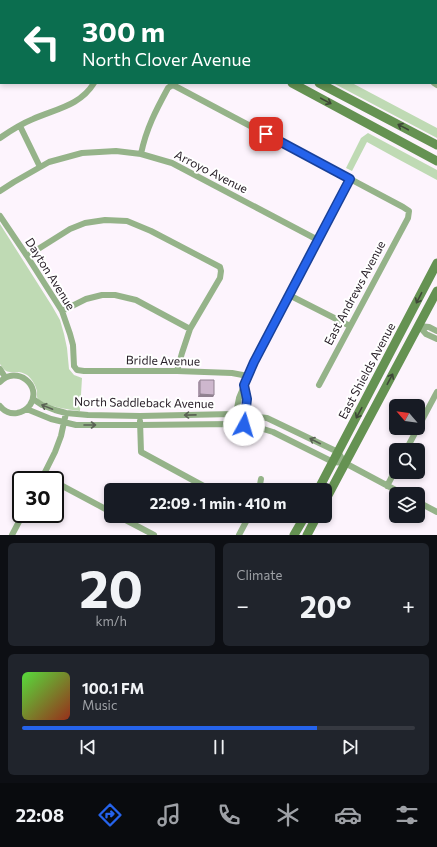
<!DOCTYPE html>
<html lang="en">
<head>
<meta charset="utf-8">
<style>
  :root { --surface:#171b24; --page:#20242c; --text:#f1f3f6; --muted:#9ea1a6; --line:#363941; --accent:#2563eb }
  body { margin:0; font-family:Commissioner,sans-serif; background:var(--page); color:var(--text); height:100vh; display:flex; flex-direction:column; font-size:15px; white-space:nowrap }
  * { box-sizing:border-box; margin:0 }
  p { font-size:13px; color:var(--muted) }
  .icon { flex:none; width:22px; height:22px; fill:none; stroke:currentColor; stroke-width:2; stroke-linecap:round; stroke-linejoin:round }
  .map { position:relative; height:535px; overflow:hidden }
  .details { display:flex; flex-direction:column; gap:8px; padding:8px; background:#0d0f14; flex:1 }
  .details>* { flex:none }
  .top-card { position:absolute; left:0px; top:0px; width:437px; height:84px; box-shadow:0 2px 6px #0003; background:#0b6e4f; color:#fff; overflow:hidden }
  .needle { width:26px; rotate:298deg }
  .fabs { position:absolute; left:389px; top:399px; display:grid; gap:8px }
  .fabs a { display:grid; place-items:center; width:36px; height:36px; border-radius:6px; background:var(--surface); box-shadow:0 2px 6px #0003; font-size:20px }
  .speed { position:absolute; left:12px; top:471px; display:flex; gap:8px; font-size:20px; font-weight:700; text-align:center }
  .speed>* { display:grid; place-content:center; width:52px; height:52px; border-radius:50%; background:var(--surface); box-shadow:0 2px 6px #0003; line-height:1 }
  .speed .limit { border:2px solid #111; border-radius:6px; background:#fff; color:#111 }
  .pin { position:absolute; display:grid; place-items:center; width:34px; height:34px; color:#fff; margin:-17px; border-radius:8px; box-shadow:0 2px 6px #0006 }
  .me { position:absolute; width:44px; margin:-22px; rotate:6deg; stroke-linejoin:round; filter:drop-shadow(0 0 3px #0008) }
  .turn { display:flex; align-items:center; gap:14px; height:84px; padding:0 16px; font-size:18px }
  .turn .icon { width:52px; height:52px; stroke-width:2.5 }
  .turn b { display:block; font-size:28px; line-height:34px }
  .big { font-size:30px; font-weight:700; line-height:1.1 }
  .details .widget { flex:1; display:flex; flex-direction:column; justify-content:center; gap:6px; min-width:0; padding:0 14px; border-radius:6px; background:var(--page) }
  .details .dial { align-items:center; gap:0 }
  .dial b { font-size:52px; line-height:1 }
  .song { display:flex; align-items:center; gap:12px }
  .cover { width:48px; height:48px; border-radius:6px; background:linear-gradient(135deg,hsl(110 70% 55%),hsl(10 70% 35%)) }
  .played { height:4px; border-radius:2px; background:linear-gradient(90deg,var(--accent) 75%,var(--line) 75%) }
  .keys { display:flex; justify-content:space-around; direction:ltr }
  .heat { display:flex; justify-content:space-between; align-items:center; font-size:22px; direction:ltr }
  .details .tiles { flex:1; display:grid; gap:8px; grid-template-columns:1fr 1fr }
  .widget:last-child { grid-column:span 2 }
  .trip { position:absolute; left:104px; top:483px; width:228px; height:40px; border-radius:6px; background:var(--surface); box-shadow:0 2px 6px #0003; font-weight:700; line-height:40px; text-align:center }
  .dock { display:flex; height:64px; justify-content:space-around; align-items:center; background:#090b0e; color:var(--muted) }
  .dock .icon { width:28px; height:28px }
  .dock .on { color:var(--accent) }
  .dock b { font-size:18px; color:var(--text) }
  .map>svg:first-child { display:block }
  .green { fill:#bfdab4 }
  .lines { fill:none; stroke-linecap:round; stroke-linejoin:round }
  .street { stroke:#95b389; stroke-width:6 }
  .secondary { stroke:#659252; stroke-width:9 }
  .wall { fill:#b19db1 }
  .shaded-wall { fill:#908090 }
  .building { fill:#ceb7ce; stroke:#908090 }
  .oneway { stroke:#3e4837 }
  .oneway2 { stroke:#5a6254 }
  .route-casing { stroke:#184099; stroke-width:10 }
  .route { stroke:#2563eb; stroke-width:7 }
  .labels { text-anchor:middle; stroke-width:4; stroke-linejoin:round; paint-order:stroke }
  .street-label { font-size:12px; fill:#292029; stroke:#fff }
</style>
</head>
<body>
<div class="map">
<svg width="437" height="535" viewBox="0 0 437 535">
  <rect width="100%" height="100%" fill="#fdf4fd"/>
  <path class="green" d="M 333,83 L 352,83 L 437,128 L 437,138 Z
    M 368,133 L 437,170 L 437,180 L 396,158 L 367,142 L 352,171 L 346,168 L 361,138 Z
    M 0,224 L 52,306 L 60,320 L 64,334 L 67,348 L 69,369 L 74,375 L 82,378 L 80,411 C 71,410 40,406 37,397 C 37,395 37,393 37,391 C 35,384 32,379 27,375 C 14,367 9,379 0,364 Z"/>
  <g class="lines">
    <path class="street" d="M 33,0 L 35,1
      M 435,0 L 437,1
      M 335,1 L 335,0
      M 424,1 L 424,0
      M 434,83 L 437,85
      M 20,126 L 40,167
      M 0,138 C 10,131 21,124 33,119 C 55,109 80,106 94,83
      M 141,154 C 146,129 156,110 168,88 L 172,85 L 175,86 L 403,207 L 409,211 L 408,218 L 319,385
      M 0,191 L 14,182 L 49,162 L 82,153 L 116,151 L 141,154 L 172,163 L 318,240
      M 0,216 L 27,256 L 62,311 L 70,334 L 73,345 L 74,366 L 77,370 L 84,371 L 177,371 L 232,373 L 248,376
      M 27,256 L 70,229 L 85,223 L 105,220 L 127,221 L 151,231 L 220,267 L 221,271 L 220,278 L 190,329 L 182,353 L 177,371
      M 289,295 L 350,326
      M 62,311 L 86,299 L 102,295 L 115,295 L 136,300 L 190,329
      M 419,326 L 426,334 L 437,339
      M 419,326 L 429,327 L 437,331
      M 0,369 L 5,377
      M 0,382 C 16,365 43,385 30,405 C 27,409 23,412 17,413 C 10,414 4,411 0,406
      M 33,399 L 42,405 L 55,410 L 66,413 L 88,415 L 140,416 L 233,414 L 267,418 L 338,452 L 345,463
      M 26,410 L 29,410 L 51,419 L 76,425 L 140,425 L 232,424 L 254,426 L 273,432 L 333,462 L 345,463 L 403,494
      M 235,418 L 239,398 L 254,362 L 350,179
      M 140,421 L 141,452 L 211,490
      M 244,425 L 247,399 L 245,385
      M 406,450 L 437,392
      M 43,476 L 50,480
      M 41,480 L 55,452 L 61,436 L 66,413
      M 55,482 L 111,512
      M 387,486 L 396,469
      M 259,490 L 261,479
      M 418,502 L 437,512
      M 118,516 L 154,535
      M 12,535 L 23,514
      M 239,535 L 249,516"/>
    <path class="secondary" d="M 137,0 L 139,1
      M 164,0 L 165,1
      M 292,83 L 437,161
      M 319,83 L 437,145
      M 318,490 L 437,263
      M 325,501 L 437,291
      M 294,535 L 305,516
      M 307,535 L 317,516"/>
  </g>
  <path class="wall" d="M 200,380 L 214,395 L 213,397 L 198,397 L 198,382 Z"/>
  <path class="shaded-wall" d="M 200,394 L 214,395 L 213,397 L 198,397 Z"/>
  <path class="building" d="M 200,380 L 214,380 L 214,395 L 200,394 Z"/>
  <defs><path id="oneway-shaft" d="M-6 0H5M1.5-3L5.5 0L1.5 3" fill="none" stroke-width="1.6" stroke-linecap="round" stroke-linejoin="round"/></defs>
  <g class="oneway">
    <use href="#oneway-shaft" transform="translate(326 101) rotate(28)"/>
    <use href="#oneway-shaft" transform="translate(403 127) rotate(-152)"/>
    <use href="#oneway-shaft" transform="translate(419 298) rotate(117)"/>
    <use href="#oneway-shaft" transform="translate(390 379) rotate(-62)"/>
    <use href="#oneway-shaft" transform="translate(359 413) rotate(118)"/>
  </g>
  <g class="oneway2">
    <use href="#oneway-shaft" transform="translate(47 407) rotate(-158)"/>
    <use href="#oneway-shaft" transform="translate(190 415) rotate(179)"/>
    <use href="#oneway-shaft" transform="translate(90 425)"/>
    <use href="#oneway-shaft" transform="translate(315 441) rotate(-153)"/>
  </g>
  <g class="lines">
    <g class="route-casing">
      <path id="route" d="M 244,425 L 247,399 L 244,385 L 254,362 L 350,179 L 266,134"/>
    </g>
    <use href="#route" class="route"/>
  </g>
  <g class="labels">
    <g class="street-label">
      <text transform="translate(211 172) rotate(27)" y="4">Arroyo Avenue</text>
      <text transform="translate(50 274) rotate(58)" y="4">Dayton Avenue</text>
      <text transform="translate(355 293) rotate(-62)" y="4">East Andrews Avenue</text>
      <text transform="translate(163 361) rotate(1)" y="4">Bridle Avenue</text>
      <text transform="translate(367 371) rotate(-62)" y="4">East Shields Avenue</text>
      <text transform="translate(144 403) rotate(1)" y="4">North Saddleback Avenue</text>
    </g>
  </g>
</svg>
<div class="fabs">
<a><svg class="needle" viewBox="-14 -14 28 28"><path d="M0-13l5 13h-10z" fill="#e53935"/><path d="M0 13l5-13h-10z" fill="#9ea1a6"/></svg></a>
<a><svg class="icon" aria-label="search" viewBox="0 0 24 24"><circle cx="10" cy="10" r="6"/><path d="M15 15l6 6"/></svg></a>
<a><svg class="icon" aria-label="layers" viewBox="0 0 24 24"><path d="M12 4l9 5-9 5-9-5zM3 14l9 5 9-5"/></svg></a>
</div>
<div class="speed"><div class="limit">30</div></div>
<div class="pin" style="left:266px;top:134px;background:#d93025"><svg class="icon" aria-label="arrive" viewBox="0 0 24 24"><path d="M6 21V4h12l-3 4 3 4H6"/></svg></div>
<svg class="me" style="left:244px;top:425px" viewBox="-20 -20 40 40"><circle r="19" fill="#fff"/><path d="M0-13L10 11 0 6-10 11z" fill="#2563eb"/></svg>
<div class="trip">22:09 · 1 min · 410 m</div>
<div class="top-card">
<div class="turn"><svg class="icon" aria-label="left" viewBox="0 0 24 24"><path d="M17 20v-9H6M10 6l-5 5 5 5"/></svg><div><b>300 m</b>North Clover Avenue</div></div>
</div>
</div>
<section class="details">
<div class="tiles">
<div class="widget dial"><b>20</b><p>km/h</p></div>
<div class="widget"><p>Climate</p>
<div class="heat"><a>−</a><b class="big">20°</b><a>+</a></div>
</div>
<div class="widget">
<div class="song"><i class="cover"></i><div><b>100.1 FM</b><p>Music</p></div></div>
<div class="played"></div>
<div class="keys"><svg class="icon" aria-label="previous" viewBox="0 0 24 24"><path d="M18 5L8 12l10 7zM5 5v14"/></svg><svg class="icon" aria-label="pause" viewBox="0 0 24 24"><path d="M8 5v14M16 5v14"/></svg><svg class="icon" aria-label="next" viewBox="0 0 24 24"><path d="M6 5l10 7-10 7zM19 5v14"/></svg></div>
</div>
</div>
</section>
<nav class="dock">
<b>22:08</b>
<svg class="icon on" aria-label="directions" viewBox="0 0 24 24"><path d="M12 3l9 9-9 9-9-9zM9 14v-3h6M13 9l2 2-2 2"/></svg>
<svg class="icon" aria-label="music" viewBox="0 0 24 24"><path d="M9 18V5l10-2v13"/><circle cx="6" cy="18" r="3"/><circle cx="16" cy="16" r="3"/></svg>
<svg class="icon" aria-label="phone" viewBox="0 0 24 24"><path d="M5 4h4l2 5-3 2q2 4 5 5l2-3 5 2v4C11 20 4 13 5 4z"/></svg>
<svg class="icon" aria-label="climate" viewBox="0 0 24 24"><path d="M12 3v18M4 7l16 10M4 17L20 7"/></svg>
<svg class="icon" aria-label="car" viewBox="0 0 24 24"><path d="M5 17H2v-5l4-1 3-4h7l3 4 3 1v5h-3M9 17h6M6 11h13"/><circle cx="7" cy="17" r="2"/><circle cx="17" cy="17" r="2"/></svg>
<svg class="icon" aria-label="filters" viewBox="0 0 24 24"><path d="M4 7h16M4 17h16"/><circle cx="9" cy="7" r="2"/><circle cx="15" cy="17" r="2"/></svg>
</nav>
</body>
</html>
